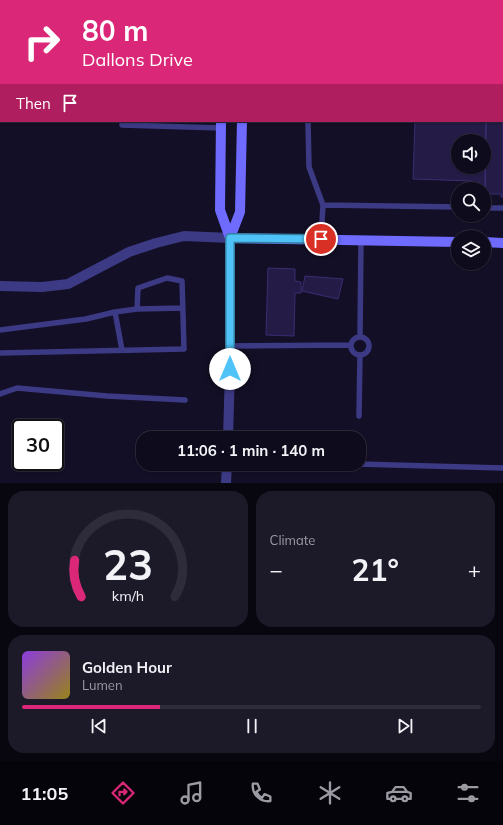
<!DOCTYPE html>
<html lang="en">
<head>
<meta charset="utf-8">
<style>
  :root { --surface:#0e0b1c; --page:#1c1929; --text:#f1f3f6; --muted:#9b9ba3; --line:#2e2b3b; --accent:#db2777 }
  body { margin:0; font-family:Mulish,sans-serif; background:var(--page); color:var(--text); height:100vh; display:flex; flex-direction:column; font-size:15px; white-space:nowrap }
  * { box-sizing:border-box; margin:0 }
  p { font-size:13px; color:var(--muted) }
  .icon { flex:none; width:22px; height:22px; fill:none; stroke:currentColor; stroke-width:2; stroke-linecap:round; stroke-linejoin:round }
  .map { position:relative; height:483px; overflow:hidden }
  .details { display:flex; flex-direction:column; gap:8px; padding:8px; background:#08060f; flex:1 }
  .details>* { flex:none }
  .guide { position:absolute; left:0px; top:0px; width:503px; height:122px; box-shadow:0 1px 3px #0004,0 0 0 1px var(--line); background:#db2777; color:#fff; overflow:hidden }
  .controls { position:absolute; left:451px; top:134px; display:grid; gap:8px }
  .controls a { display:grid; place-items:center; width:40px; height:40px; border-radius:50%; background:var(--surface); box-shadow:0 1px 3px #0004,0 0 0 1px var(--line); font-size:20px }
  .speed { position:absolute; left:12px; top:419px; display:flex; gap:8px; font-size:20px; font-weight:700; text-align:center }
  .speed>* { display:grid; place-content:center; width:52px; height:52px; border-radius:50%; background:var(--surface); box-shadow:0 1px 3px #0004,0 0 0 1px var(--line); line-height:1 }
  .speed .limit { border:2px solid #111; border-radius:6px; background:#fff; color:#111 }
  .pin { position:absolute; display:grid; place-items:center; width:34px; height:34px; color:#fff; margin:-17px; border:2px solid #fff; border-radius:50%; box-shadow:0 1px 4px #0007 }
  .me { position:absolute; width:44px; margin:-22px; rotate:0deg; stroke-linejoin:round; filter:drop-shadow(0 0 3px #0008) }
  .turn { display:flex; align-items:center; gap:14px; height:84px; padding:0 16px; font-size:18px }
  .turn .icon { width:52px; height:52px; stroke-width:2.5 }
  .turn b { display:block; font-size:28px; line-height:34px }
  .then { display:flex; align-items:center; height:38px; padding:0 16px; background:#0003; gap:8px; font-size:15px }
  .big { font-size:30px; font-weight:700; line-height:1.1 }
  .details .tile { flex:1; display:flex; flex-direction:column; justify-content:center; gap:6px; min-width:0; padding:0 14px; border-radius:16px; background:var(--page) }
  .details .dial { align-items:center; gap:0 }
  .dial svg { height:104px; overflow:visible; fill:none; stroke:var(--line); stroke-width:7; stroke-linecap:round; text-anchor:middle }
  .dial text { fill:var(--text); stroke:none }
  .song { display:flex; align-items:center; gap:12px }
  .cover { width:48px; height:48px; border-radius:6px; background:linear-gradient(135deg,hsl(270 70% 55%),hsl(50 70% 35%)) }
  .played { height:4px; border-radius:2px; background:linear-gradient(90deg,var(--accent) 30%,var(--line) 30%) }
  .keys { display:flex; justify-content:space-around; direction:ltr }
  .heat { display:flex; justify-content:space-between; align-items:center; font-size:22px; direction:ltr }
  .details .tiles { flex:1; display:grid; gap:8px; grid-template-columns:1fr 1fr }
  .tile:last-child { grid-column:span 2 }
  .trip { position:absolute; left:136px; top:431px; width:230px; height:40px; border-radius:16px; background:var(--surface); box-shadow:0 1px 3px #0004,0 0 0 1px var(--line); font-weight:700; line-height:40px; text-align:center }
  .tabs { display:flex; height:64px; justify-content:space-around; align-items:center; background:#06040b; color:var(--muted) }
  .tabs .icon { width:28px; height:28px }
  .tabs .on { color:var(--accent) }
  .tabs b { font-size:18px; color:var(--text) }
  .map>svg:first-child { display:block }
  .building { fill:#241b47; stroke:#3b2d73; fill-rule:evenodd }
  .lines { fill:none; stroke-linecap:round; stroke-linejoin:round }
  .lane { stroke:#3d3a85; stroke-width:5.5 }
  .street { stroke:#3d3a85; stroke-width:10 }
  .secondary { stroke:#6f6bff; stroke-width:10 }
  .route-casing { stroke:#337fa1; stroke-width:10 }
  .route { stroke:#4fc3f7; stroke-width:7 }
</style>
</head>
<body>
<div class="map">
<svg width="503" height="483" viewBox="0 0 503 483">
  <rect width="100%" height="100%" fill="#130f26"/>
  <path class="building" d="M 502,91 L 503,91 L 503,197 L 501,197 L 501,194 L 485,194 L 486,121 L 502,121 Z
    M 415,121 L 486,121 L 485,194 L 484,189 L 471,189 L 472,181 L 413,179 ZM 458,141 L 484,141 L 484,167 L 458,167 Z
    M 268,268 L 295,269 L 295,281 L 301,282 L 301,293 L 295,293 L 294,336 L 266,335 Z
    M 305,276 L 343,279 L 338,299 L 302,291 Z"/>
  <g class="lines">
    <path class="lane" d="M 140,0 L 140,1
      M 326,1 L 326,0
      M 397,1 L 397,0
      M 502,74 L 503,74
      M 123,121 L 122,125 L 221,128
      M 308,121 L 309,167 L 323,205
      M 484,208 L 503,208
      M 321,239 L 323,205 L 458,207
      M 137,309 L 183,308
      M 115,312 L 122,350
      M 0,330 L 86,319 L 115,312 L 137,309 L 138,288 L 167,278 L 182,281 L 184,349 L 0,353
      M351 346a9 9 0 1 1 18 0a9 9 0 1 1-18 0Z
      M 360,337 L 361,240
      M 230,346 L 350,345
      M 0,394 L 17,388 L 107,396 L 185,400
      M 359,416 L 360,355
      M 357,464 L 503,468"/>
    <path class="street" d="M 0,286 L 42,287 L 68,284 L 129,252 L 156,243 L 184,236 L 230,238 L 230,369 L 228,438
      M 226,483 L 227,464"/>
    <path class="secondary" d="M 222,1 L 222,0
      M 244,1 L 244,0
      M 221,121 L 220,210 L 230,238
      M 230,238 L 458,242
      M 230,238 L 240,212 L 242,121
      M 484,242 L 503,243"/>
  </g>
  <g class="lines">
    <g class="route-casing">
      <path id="route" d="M 230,369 L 230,238 L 321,239"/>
    </g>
    <use href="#route" class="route"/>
  </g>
</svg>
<div class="controls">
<a><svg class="icon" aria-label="sound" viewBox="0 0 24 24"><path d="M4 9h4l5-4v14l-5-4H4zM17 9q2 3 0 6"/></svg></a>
<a><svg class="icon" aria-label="search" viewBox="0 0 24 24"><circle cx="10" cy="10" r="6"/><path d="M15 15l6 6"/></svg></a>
<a><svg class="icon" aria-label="layers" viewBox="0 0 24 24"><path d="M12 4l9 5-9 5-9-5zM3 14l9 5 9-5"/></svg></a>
</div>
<div class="speed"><div class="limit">30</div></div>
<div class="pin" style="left:321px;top:239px;background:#d93025"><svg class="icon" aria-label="arrive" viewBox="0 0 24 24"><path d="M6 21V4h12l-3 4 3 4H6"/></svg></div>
<svg class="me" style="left:230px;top:369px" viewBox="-20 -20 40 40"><circle r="19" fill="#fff"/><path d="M0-13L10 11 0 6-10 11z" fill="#4fc3f7"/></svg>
<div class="trip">11:06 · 1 min · 140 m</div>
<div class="guide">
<div class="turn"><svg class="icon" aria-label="right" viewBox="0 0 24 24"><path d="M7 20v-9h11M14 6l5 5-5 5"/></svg><div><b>80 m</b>Dallons Drive</div></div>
<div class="then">Then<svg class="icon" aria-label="arrive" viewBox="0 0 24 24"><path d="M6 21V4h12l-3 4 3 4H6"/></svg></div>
</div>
</div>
<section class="details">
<div class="tiles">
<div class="tile dial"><svg viewBox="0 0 100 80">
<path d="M14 69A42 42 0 1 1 86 69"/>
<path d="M14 69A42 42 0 0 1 9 41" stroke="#db2777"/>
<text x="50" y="56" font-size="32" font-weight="700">23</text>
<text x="50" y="72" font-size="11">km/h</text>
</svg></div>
<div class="tile"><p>Climate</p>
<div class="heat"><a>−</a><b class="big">21°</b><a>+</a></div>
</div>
<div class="tile">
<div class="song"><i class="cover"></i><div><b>Golden Hour</b><p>Lumen</p></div></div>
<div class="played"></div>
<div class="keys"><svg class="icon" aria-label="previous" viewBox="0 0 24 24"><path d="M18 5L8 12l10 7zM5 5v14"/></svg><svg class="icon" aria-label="pause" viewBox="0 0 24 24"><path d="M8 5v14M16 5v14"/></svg><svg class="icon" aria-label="next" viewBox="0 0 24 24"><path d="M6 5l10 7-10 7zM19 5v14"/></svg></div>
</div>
</div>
</section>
<nav class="tabs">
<b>11:05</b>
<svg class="icon on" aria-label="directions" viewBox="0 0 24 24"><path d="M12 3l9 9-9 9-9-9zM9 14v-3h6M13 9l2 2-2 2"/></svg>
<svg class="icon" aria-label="music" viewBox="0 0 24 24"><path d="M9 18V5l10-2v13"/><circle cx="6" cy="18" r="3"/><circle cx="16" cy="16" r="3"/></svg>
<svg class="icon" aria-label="phone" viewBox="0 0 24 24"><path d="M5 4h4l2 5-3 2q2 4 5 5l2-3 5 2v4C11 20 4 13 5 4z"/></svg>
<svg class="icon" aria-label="climate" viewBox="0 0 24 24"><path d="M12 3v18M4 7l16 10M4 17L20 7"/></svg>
<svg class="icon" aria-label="car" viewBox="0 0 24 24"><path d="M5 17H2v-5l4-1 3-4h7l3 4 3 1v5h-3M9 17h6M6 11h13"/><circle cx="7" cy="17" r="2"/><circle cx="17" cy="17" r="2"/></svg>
<svg class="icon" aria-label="filters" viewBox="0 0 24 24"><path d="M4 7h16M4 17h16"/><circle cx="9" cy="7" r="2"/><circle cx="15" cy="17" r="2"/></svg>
</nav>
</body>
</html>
